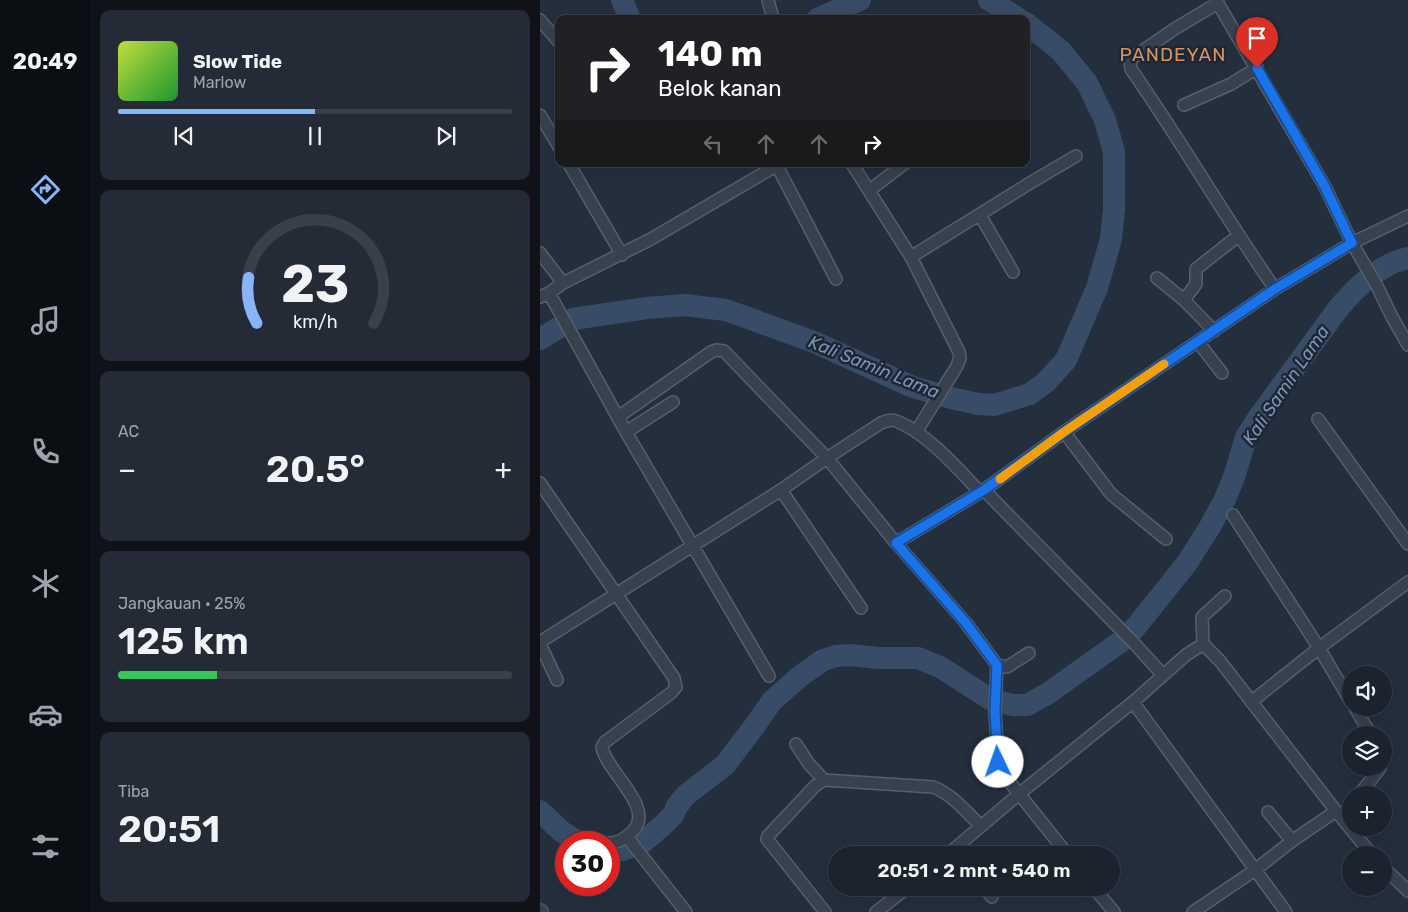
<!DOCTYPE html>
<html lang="id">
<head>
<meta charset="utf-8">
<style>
  :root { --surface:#1b232e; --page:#242b36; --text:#f1f3f6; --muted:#a0a4aa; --line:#39404a; --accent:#8ab4f8 }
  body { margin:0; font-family:Rubik,sans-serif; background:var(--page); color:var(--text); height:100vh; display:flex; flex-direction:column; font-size:19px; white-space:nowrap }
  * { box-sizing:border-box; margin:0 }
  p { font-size:16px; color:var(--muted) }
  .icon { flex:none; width:28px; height:28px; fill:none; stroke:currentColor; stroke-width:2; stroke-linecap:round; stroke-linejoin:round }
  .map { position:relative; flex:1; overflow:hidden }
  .details { display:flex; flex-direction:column; gap:10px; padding:10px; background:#0f1319; width:450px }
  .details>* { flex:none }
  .guide { position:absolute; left:15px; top:15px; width:475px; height:152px; border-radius:10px; box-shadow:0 5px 20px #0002,0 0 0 1px var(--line); background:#202124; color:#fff; overflow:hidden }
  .controls { position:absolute; left:802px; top:666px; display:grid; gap:10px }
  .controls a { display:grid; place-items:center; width:50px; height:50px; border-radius:50%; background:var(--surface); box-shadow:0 5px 20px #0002,0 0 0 1px var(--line); font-size:25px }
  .speed { position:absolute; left:15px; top:831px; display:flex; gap:10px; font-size:25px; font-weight:700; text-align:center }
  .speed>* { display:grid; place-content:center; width:65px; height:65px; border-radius:50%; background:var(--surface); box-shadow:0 5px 20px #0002,0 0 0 1px var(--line); line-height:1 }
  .speed .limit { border:8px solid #d22; background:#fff; color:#111 }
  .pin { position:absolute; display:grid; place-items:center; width:42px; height:42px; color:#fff; margin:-51px -21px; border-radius:50% 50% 50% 0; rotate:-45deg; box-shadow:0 0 5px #0007 }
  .pin .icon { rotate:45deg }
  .me { position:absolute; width:55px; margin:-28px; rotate:357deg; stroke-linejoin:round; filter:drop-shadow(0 0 4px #0008) }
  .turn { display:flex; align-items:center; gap:18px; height:105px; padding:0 20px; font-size:22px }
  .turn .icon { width:65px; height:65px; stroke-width:2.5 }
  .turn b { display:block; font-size:35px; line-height:42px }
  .lanes { display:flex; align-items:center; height:48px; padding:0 20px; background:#0003; justify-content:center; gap:25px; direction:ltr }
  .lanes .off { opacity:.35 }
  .big { font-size:38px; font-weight:600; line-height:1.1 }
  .details .widget { flex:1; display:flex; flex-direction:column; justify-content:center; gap:8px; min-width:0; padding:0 18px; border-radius:10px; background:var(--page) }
  .details .dial { align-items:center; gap:0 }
  .dial svg { height:130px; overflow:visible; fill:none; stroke:var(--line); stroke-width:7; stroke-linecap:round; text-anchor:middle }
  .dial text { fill:var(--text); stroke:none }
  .song { display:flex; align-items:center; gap:15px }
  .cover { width:60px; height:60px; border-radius:8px; background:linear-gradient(135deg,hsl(70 70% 55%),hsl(130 70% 35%)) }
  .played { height:5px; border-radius:2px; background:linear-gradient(90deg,var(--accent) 50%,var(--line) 50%) }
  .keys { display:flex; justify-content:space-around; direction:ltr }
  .heat { display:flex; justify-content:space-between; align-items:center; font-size:28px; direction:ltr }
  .charge { height:8px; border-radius:4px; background:linear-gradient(90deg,#34c759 25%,var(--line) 0) }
  .trip { position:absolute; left:288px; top:846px; width:292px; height:50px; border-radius:25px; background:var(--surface); box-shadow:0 5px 20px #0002,0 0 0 1px var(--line); font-weight:600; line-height:50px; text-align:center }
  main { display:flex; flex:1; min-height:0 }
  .dock { display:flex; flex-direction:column; width:90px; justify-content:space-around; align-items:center; background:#0b0e12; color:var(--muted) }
  .dock .icon { width:35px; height:35px }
  .dock .active { color:var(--accent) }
  .dock b { font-size:22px; color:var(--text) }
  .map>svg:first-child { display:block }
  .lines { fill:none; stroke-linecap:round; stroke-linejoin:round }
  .river { stroke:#394c67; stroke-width:22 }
  .minor-casing { stroke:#565f6c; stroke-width:14 }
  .tertiary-casing { stroke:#565f6c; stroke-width:16 }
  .minor { stroke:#38414e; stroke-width:11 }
  .tertiary { stroke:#38414e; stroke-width:14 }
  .route-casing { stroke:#114b97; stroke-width:12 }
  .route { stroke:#1a73e8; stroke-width:9 }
  .slow { stroke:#f59e0b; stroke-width:9 }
  .labels { text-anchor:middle; stroke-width:5; stroke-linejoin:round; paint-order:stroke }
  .water-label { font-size:18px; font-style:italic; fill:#7c92b1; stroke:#1d2633 }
  .quarter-label { font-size:19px; letter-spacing:1px; fill:#d59563; stroke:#1d2633 }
</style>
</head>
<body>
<main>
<nav class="dock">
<b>20:49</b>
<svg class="icon active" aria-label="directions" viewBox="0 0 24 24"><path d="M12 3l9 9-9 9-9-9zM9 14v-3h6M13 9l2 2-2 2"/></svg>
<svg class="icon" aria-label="music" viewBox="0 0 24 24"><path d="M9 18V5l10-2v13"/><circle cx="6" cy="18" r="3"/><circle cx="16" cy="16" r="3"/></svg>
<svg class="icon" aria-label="phone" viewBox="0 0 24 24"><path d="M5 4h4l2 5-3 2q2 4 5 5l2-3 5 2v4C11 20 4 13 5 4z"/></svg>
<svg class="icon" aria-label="climate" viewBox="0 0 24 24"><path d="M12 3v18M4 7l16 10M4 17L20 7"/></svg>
<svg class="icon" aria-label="car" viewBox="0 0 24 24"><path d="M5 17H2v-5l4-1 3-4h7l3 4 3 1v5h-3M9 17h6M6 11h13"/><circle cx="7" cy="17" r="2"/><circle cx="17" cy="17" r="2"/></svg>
<svg class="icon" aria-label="filters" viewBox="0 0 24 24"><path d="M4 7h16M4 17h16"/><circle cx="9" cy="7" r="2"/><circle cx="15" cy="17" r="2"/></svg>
</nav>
<section class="details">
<div class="widget">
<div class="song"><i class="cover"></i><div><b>Slow Tide</b><p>Marlow</p></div></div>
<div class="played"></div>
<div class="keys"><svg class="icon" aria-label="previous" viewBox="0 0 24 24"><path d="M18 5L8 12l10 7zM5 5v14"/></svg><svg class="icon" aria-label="pause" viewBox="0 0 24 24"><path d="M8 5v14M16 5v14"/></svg><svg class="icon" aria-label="next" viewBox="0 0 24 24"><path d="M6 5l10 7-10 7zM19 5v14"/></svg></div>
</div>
<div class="widget dial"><svg viewBox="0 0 100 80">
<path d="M14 69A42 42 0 1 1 86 69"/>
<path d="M14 69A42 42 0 0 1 9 41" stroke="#8ab4f8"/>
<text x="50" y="56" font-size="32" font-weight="700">23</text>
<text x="50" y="72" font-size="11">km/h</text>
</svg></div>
<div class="widget"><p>AC</p>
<div class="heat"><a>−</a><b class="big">20.5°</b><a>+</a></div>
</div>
<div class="widget"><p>Jangkauan · 25%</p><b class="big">125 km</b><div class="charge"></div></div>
<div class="widget"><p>Tiba</p><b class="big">20:51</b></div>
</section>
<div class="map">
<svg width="868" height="912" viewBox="0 0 868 912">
  <rect width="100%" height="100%" fill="#242f3e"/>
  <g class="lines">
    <path class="river" d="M 82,0 L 90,19
      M 449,0 L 479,19
      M 277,19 L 320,0
      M 0,339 L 33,319 L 107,308 L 144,305 L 186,310 L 274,342 L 373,387 L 411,398 L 438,404 L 454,405 L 490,394 L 506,382 L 526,360 L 557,288 L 571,239 L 574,209 L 574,152 L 565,120 L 547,83 L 521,51 L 486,23
      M 0,811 L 21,831 L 38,842
      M 69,850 L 83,850 L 103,842 L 123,825 L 133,815 L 137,806 L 146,795 L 185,765 L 216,724 L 232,701 L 259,677 L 283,660 L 296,656 L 309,655 L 338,658 L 378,658 L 400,667 L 450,699 L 472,705 L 487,705 L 507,694 L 583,640 L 595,628 L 647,563 L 671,525 L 685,499 L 694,477 L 706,437 L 716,421 L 797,310 C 815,288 839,264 868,258"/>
    <g class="minor-casing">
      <path id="minor" d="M 228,0 L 233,19
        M 676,0 L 784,185 L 812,243 L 837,286 L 852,317 L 868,345
        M 678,3 L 636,28 L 592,58 L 590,62 L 591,69 C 641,141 685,217 735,289
        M 0,20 L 19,42
        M 644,105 L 691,84 L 717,68
        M 0,115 L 19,147
        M 29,164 L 82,255
        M 236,164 L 296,279
        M 312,164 L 371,257 L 419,352 L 420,358 L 417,366 L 376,432
        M 330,190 L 364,164
        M 440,215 L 473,272
        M 0,253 L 23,283
        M 371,257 L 490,183 L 536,156
        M 617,278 L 644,300
        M 9,293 L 23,283 L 111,239 L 239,164
        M 0,297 L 9,293 L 86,432 L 229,676
        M 674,331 L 644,300 L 656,284 L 656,269 L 698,236
        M 658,342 L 682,373
        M 78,417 L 171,352 L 176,350 L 184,351 L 287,458 L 341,423 C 346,421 351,419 356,421 C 386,432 418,469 440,492
        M 778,419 L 868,544
        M 86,432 L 133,402
        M 524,432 L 571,494 L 626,539
        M 0,483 L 134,678 L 136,687 L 131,693 L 65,742 L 62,747 C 66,772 117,808 92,832 C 86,838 78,843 69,843
        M 241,490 L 321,608
        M 444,490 L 593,642 L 623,675
        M 693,515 L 779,648 L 811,702
        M 356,543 L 426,623 L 457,665 L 467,667 L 489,653
        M 0,642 L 241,490 L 287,458 L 356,543 L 444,490 L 524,432 L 735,289 L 812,243 L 868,216
        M 0,644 L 17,680
        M 663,644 L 662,617 L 685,596
        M 457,665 L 455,711 L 458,762 L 460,770 L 528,855
        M 593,702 L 746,912
        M 711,702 L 779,648 L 868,582
        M 815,708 L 831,735
        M 256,744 L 269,764 L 284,780
        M 819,795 L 840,768
        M 802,817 L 811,805
        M 87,837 L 146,912
        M 752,841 L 796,811
        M 407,855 L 479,794 L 593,702 L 646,655 L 663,644 L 680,661 L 796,811 L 832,855
        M 844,868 L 868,891
        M 444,888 L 452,897
        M 554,888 L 574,912
        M 285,912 L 227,839 L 228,836 L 275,786 L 284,780 L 393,787 C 412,794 426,812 441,826
        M 336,912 L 367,888
        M 653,912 L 715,870 L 752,841 L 728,812"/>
    </g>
    <g class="tertiary-casing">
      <path id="tertiary" d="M 0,911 L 1,912"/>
    </g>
    <use href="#minor" class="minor"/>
    <use href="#tertiary" class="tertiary"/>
  </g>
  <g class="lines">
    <g class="route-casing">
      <path id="route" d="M 458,762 L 455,711 L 457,665 L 426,623 L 356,543 L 444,490 L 524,432 L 735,289 L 812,243 L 784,185 L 717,68"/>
    </g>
    <use href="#route" class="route"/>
    <path class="slow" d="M 460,479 L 524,432 L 624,364"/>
  </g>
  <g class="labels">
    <g class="water-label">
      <text transform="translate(334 367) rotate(22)" y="6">Kali Samin Lama</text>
      <text transform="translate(746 385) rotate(-56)" y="6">Kali Samin Lama</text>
    </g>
    <g class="quarter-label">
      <text x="633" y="61">PANDEYAN</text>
    </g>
  </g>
</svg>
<div class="controls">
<a><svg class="icon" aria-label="sound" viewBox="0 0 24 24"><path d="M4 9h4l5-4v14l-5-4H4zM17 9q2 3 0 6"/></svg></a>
<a><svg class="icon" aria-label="layers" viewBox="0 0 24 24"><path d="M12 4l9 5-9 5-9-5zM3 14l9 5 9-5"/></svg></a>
<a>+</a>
<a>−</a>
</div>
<div class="speed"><div class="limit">30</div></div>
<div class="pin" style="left:717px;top:68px;background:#d93025"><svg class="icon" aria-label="arrive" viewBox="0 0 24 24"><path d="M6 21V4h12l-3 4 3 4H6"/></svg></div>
<svg class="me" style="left:458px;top:762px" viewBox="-20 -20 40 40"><circle r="19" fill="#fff"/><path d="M0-13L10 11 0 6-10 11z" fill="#1a73e8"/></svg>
<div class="trip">20:51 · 2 mnt · 540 m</div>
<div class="guide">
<div class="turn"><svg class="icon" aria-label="right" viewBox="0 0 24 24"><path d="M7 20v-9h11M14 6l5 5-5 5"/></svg><div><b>140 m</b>Belok kanan</div></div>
<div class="lanes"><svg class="icon off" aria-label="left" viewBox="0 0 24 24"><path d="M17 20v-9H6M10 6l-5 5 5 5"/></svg><svg class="icon off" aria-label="ahead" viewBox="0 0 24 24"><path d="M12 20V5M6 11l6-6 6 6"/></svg><svg class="icon off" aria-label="ahead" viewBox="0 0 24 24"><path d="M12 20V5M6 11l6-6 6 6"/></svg><svg class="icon" aria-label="right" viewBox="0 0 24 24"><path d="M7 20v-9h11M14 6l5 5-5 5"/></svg></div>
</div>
</div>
</main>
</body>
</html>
